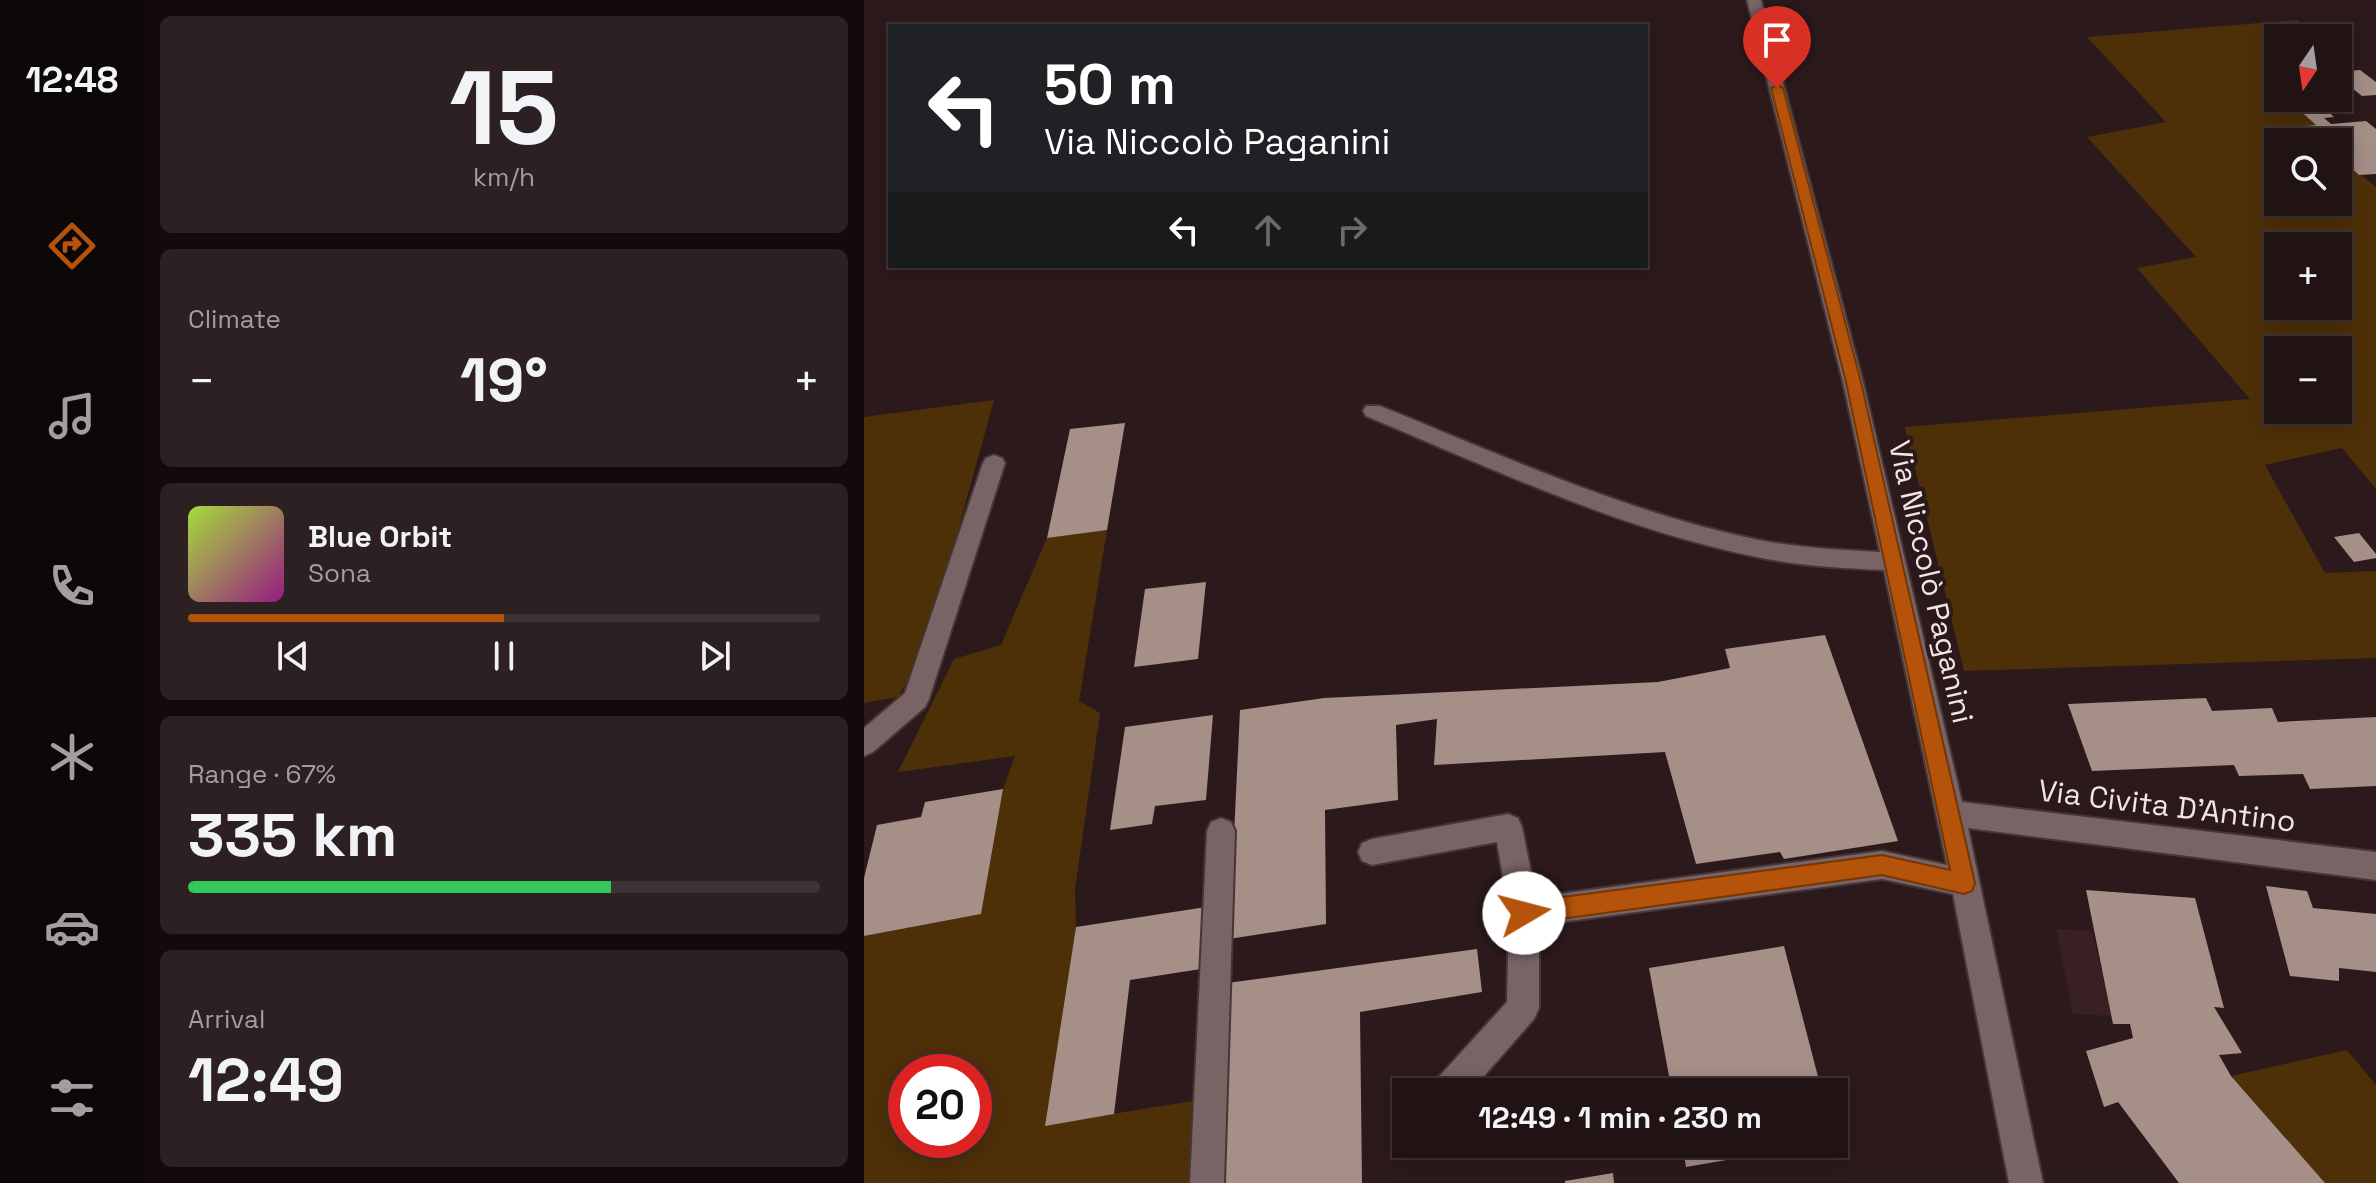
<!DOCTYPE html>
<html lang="en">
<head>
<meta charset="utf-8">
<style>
  :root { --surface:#211314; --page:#2d2022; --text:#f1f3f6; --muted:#a29ea0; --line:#3e3234; --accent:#b45309 }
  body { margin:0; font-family:"Space Grotesk",sans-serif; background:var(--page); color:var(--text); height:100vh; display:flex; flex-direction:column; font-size:30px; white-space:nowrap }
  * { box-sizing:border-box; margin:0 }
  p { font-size:26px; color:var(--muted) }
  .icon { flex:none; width:44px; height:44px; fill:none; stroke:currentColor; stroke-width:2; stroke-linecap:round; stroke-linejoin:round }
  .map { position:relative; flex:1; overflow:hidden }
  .panel { display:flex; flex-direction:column; gap:16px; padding:16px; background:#120a0b; width:720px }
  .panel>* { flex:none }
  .guide { position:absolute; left:24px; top:24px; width:760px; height:244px; border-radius:0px; box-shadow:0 4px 20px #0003,0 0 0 2px var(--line); background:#202124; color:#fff; overflow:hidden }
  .needle { width:52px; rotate:193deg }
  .controls { position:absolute; left:1400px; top:24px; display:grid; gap:16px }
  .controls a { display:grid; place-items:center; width:88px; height:88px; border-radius:0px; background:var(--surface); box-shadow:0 4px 20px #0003,0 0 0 2px var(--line); font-size:40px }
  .speed { position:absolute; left:24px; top:1054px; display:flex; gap:16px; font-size:40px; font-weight:700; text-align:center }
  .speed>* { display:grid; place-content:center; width:104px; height:104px; border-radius:50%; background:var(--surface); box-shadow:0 4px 20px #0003,0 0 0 2px var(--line); line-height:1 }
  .speed .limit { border:12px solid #d22; background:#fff; color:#111 }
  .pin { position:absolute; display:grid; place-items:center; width:68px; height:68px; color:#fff; margin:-82px -34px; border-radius:50% 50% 50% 0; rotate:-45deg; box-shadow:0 0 8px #0007 }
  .pin .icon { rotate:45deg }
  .me { position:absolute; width:88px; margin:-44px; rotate:82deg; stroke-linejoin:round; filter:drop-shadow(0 0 6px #0008) }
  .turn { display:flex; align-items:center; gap:28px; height:168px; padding:0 24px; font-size:36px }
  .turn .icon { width:104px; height:104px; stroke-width:2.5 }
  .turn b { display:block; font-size:56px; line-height:68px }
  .lanes { display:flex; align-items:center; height:76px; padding:0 24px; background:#0003; justify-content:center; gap:40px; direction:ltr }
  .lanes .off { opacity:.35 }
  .big { font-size:60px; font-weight:700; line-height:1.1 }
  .panel .widget { flex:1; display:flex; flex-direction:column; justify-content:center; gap:12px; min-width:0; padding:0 28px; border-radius:12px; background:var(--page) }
  .panel .dial { align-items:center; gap:0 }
  .dial b { font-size:104px; line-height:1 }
  .song { display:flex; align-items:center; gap:24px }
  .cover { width:96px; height:96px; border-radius:12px; background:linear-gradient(135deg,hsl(80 70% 55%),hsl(310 70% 35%)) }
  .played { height:8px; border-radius:4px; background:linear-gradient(90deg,var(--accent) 50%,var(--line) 50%) }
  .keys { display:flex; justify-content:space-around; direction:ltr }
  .heat { display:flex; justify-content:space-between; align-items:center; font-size:44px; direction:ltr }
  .charge { height:12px; border-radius:6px; background:linear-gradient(90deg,#34c759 67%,var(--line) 0) }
  .trip { position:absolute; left:528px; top:1078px; width:456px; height:80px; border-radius:0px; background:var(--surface); box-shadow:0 4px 20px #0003,0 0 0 2px var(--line); font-weight:700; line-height:80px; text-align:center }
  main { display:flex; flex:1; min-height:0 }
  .tabs { display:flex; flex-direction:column; width:144px; justify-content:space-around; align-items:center; background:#0d0808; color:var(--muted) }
  .tabs .icon { width:56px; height:56px }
  .tabs .on { color:var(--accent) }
  .tabs b { font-size:36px; color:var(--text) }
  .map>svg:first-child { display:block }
  .built { fill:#392022 }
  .green { fill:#4e3008; fill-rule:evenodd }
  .building { fill:#a68f87 }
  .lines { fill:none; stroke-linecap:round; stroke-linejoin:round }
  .minor-casing { stroke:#443637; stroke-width:4 }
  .minor { fill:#7a6364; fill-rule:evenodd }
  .route { fill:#b45309; stroke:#753606; stroke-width:2 }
  .labels { text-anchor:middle; stroke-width:8; stroke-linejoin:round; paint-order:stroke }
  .street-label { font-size:30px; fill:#f3e5e6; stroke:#2c191b }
</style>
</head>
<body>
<main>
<nav class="tabs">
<b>12:48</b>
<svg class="icon on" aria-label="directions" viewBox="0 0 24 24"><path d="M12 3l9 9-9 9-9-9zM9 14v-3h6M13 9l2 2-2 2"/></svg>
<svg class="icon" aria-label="music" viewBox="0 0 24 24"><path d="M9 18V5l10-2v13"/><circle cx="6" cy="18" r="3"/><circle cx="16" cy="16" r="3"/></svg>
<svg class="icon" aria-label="phone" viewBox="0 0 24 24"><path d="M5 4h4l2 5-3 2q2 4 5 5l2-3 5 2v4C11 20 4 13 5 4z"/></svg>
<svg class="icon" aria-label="climate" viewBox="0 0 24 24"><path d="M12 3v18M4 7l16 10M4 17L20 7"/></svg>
<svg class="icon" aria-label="car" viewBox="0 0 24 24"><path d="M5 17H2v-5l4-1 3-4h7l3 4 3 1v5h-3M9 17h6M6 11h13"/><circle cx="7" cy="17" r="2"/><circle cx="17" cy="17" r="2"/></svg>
<svg class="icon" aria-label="filters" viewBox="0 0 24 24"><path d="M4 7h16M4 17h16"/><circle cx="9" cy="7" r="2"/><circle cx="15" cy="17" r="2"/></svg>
</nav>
<section class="panel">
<div class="widget dial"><b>15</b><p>km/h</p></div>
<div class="widget"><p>Climate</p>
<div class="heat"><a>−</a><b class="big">19°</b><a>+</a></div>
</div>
<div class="widget">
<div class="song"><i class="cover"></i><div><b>Blue Orbit</b><p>Sona</p></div></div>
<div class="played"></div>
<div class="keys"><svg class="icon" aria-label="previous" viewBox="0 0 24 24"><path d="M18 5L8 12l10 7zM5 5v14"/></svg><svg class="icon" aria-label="pause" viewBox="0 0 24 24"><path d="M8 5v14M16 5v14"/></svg><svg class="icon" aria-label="next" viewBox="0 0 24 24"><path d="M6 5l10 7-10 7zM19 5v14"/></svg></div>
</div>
<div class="widget"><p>Range · 67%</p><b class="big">335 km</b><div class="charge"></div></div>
<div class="widget"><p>Arrival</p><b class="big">12:49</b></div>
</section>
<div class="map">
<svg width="1512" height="1183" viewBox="0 0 1512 1183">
  <rect width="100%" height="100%" fill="#2c191b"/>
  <path class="built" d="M 1192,929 L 1228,931 L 1248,1016 L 1209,1014 Z"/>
  <path class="green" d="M 1433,20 L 1456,38 L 1414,38 L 1414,79 L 1399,81 L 1414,92 L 1414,98 L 1422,98 L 1452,125 L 1459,142 L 1414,142 L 1414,202 L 1474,202 L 1474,156 L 1512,187 L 1512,489 L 1478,448 L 1401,465 L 1461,573 L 1512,571 L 1512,658 L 1100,671 L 1041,427 L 1386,399 L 1273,268 L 1332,257 L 1223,137 L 1302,122 L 1223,37 ZM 1414,246 L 1474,246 L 1474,306 L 1414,306 ZM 1414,350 L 1474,350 L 1474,410 L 1414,410 Z
    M 130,400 L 60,654 L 34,697 L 0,703 L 0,417 Z
    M 243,530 L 215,701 L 236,713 L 211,889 L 212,927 L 181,1125 L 328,1101 L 325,1183 L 0,1183 L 0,936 L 117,914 L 139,789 L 151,756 L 34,772 L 90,659 L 137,645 L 183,538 ZM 42,1072 L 110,1072 L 110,1140 L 42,1140 Z
    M 1483,1050 L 1512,1085 L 1512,1183 L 1461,1183 L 1367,1076 Z"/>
  <path class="building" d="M 1496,70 L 1512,82 L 1512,95 L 1498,96 L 1474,77 L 1474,72 Z
    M 1422,98 L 1450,98 L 1470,117 L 1460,118 L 1467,124 L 1502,121 L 1512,129 L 1512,174 L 1495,175 L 1474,156 L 1474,142 L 1459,142 L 1442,126 L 1452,125 Z
    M 261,423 L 243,530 L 183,538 L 206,429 Z
    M 1495,533 L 1512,554 L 1512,558 L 1490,562 L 1470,537 Z
    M 342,582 L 334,659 L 270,667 L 281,589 Z
    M 961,635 L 1034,841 L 920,859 L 916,852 L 832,864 L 801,752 L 570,765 L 573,719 L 532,725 L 534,800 L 461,810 L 462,924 L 365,939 L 376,710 L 460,698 L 794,682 L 866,668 L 861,649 Z
    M 1342,698 L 1348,711 L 1408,708 L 1414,722 L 1512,717 L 1512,786 L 1446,789 L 1439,774 L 1375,776 L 1370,765 L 1228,771 L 1204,704 Z
    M 349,715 L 342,800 L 291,806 L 288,824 L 246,830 L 261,727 Z
    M 139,789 L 117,914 L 0,936 L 0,878 L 13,825 L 57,817 L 61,802 Z
    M 1402,886 L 1443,891 L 1449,908 L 1512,914 L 1512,972 L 1475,968 L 1475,981 L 1426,976 Z
    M 1222,890 L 1331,898 L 1360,1008 L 1350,1007 L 1378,1053 L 1355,1055 L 1367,1076 L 1461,1183 L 1315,1183 L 1254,1102 L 1240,1107 L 1222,1051 L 1269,1038 L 1266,1024 L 1249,1024 Z
    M 342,907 L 337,969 L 266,980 L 250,1114 L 181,1126 L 212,927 Z
    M 920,946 L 958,1092 L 808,1092 L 785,968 Z
    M 613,949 L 618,992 L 496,1012 L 498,1183 L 353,1183 L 363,983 Z
    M 818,1144 L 943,1144 L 943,1146 L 822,1167 Z
    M 749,1173 L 750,1183 L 701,1183 L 701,1181 Z"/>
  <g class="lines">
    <g class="minor-casing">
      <path id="minor" d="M 883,0 L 897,0 L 999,382 L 1098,802 L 1512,852 L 1512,880 L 1104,828 L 1179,1183 L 1145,1183 L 1089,894 L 1018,879 L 675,925 L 675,1008 L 670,1019 L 606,1092 L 568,1092 L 572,1080 L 643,1002 L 645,913 L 633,842 L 508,865 L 498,861 L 494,852 L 498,843 L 508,839 L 644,814 L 654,818 L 658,827 L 672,897 L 1018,851 L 1083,865 L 1020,570 C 979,568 938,566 898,558 C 760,531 631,470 502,416 L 499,411 L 502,406 L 516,406 C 640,456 763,513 895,540 C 935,548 976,550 1016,552 L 979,382 Z
        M 130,455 L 138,458 L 141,463 L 65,699 L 61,707 L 9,752 L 0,756 L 0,728 L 41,693 L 119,463 L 122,458 Z
        M 357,818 L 367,822 L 371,831 L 360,1183 L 326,1183 L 343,831 L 347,822 Z"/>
    </g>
    <use href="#minor" class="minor"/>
  </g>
  <path class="route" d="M 913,85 L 919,88 L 997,382 L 1111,883 L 1108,891 L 1100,894 L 1018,875 L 660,924 L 652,921 L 649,913 L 652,905 L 660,902 L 1018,855 L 1086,870 L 982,382 L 907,88 Z"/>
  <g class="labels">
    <g class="street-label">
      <text transform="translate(1067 582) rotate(77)" y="10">Via Niccolò Paganini</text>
      <text transform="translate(1303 806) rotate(7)" y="10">Via Civita D'Antino</text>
    </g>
  </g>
</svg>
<div class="controls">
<a><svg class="needle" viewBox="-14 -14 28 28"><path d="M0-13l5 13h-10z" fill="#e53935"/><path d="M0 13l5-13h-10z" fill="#a29ea0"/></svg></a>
<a><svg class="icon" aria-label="search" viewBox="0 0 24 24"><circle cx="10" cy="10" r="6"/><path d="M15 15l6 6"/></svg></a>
<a>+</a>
<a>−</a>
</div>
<div class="speed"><div class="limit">20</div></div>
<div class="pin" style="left:913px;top:88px;background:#d93025"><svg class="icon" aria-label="arrive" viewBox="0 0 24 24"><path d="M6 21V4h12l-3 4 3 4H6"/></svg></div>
<svg class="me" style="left:660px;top:913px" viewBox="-20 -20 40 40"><circle r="19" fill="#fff"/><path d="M0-13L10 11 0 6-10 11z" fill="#b45309"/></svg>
<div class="trip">12:49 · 1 min · 230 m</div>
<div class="guide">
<div class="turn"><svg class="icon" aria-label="left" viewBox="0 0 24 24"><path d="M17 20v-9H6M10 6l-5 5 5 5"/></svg><div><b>50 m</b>Via Niccolò Paganini</div></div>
<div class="lanes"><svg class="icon" aria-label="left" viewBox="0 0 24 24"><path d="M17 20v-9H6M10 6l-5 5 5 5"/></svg><svg class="icon off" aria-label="ahead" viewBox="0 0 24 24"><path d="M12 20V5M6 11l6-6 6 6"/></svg><svg class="icon off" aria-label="right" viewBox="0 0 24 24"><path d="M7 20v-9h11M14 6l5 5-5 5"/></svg></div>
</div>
</div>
</main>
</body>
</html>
